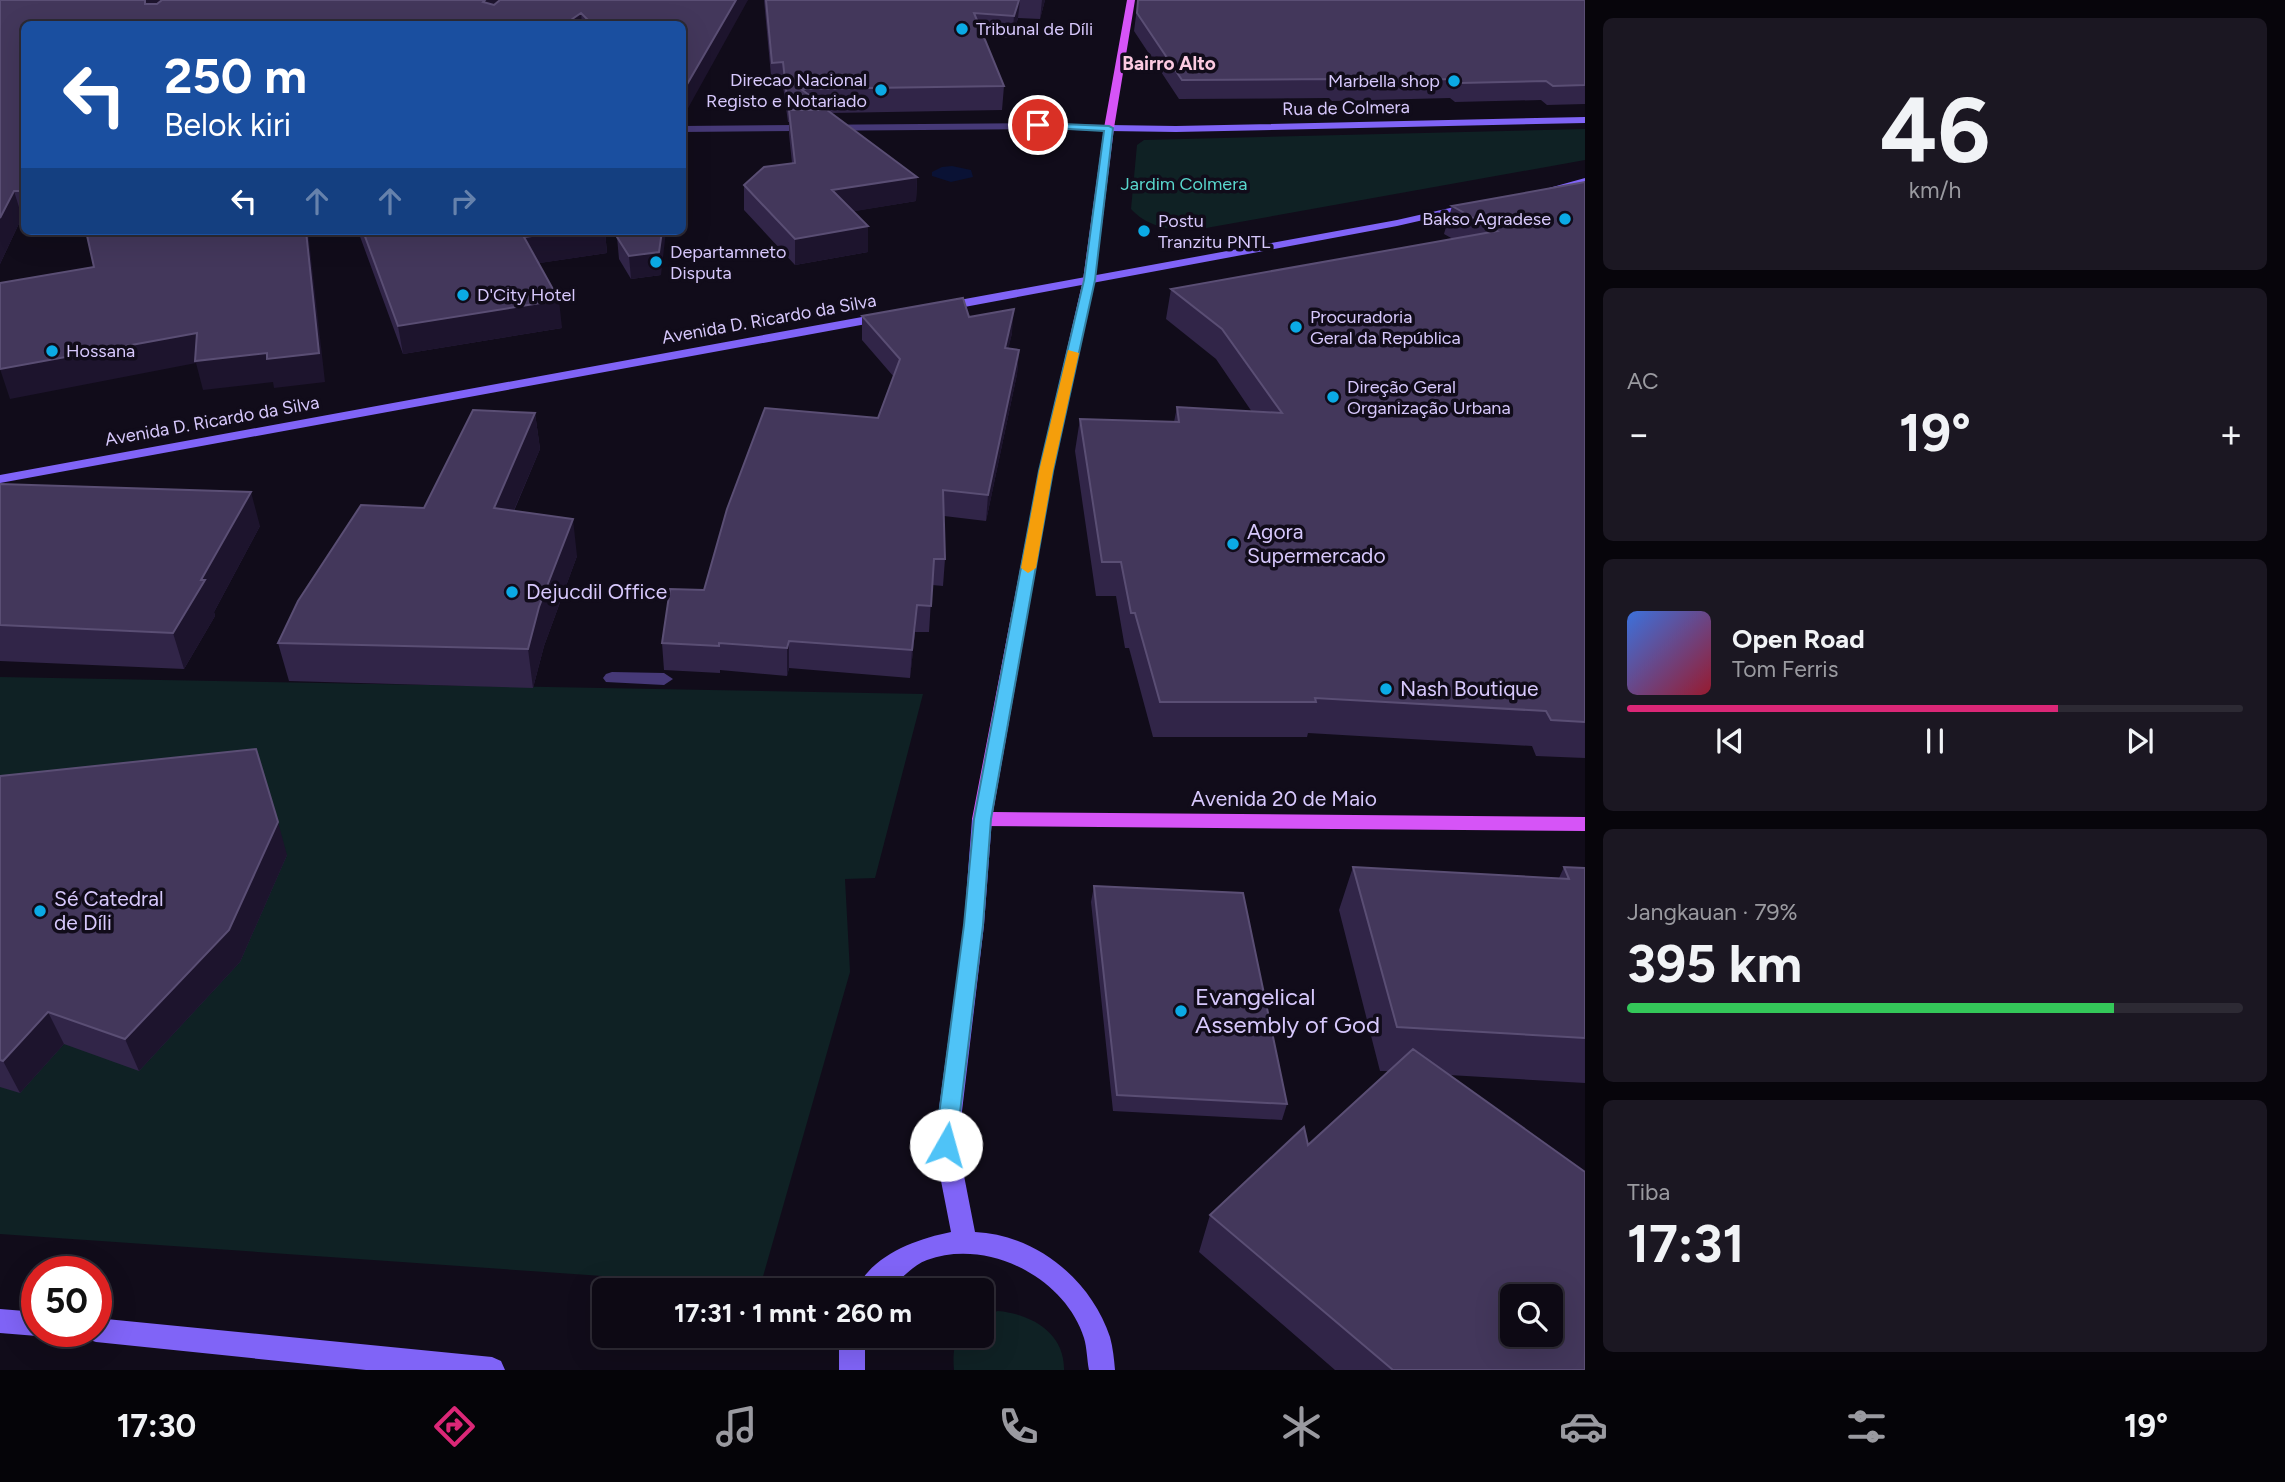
<!DOCTYPE html>
<html lang="id">
<head>
<meta charset="utf-8">
<style>
  :root { --surface:#0d0914; --page:#1b1722; --text:#f1f3f6; --muted:#9a9aa0; --line:#2d2a34; --accent:#db2777 }
  body { margin:0; font-family:Figtree,sans-serif; background:var(--page); color:var(--text); height:100vh; display:flex; flex-direction:column; font-size:26px; white-space:nowrap }
  * { box-sizing:border-box; margin:0 }
  p { font-size:23px; color:var(--muted) }
  .icon { flex:none; width:38px; height:38px; fill:none; stroke:currentColor; stroke-width:2; stroke-linecap:round; stroke-linejoin:round }
  .map { position:relative; flex:1; overflow:hidden }
  .side { display:flex; flex-direction:column; gap:18px; padding:18px; background:#07050b; width:700px }
  .side>* { flex:none }
  .banner { position:absolute; left:21px; top:21px; width:665px; height:214px; border-radius:10px; box-shadow:0 7px 28px #0002,0 0 0 2px var(--line); background:#1a4fa0; color:#fff; overflow:hidden }
  .buttons { position:absolute; left:1500px; top:1284px; display:grid; gap:14px }
  .buttons a { display:grid; place-items:center; width:63px; height:63px; border-radius:10px; background:var(--surface); box-shadow:0 7px 28px #0002,0 0 0 2px var(--line); font-size:35px }
  .speed { position:absolute; left:21px; top:1256px; display:flex; gap:14px; font-size:35px; font-weight:700; text-align:center }
  .speed>* { display:grid; place-content:center; width:91px; height:91px; border-radius:50%; background:var(--surface); box-shadow:0 7px 28px #0002,0 0 0 2px var(--line); line-height:1 }
  .speed .limit { border:10px solid #d22; background:#fff; color:#111 }
  .pin { position:absolute; display:grid; place-items:center; width:60px; height:60px; color:#fff; margin:-30px; border:4px solid #fff; border-radius:50%; box-shadow:0 2px 7px #0007 }
  .me { position:absolute; width:77px; margin:-38px; rotate:7deg; stroke-linejoin:round; filter:drop-shadow(0 0 5px #0008) }
  .turn { display:flex; align-items:center; gap:24px; height:147px; padding:0 28px; font-size:32px }
  .turn .icon { width:91px; height:91px; stroke-width:2.5 }
  .turn b { display:block; font-size:49px; line-height:60px }
  .lanes { display:flex; align-items:center; height:66px; padding:0 28px; background:#0003; justify-content:center; gap:35px; direction:ltr }
  .lanes .off { opacity:.35 }
  .big { font-size:52px; font-weight:700; line-height:1.1 }
  .side .widget { flex:1; display:flex; flex-direction:column; justify-content:center; gap:10px; min-width:0; padding:0 24px; border-radius:10px; background:var(--page) }
  .side .dial { align-items:center; gap:0 }
  .dial b { font-size:91px; line-height:1 }
  .song { display:flex; align-items:center; gap:21px }
  .cover { width:84px; height:84px; border-radius:10px; background:linear-gradient(135deg,hsl(220 70% 55%),hsl(350 70% 35%)) }
  .played { height:7px; border-radius:4px; background:linear-gradient(90deg,var(--accent) 70%,var(--line) 70%) }
  .keys { display:flex; justify-content:space-around; direction:ltr }
  .heat { display:flex; justify-content:space-between; align-items:center; font-size:38px; direction:ltr }
  .charge { height:10px; border-radius:5px; background:linear-gradient(90deg,#34c759 79%,var(--line) 0) }
  .trip { position:absolute; left:592px; top:1278px; width:402px; height:70px; border-radius:10px; background:var(--surface); box-shadow:0 7px 28px #0002,0 0 0 2px var(--line); font-weight:700; line-height:70px; text-align:center }
  .menu { display:flex; height:112px; justify-content:space-around; align-items:center; background:#050408; color:var(--muted) }
  .menu .icon { width:49px; height:49px }
  .menu .selected { color:var(--accent) }
  .menu b { font-size:32px; color:var(--text) }
  main { display:flex; flex:1; min-height:0 }
  .map>svg:first-child { display:block }
  .green { fill:#0f2124 }
  .water { fill:#0a1235 }
  .lines { fill:none; stroke-linecap:round; stroke-linejoin:round }
  .street { fill:#463977; fill-rule:evenodd }
  .secondary { fill:#8064f7; fill-rule:evenodd }
  .primary { fill:#d654f7; fill-rule:evenodd }
  .wall { fill:#312548 }
  .shaded-wall { fill:#1d142d }
  .building { fill:#43375b; stroke:#5a4e74; stroke-width:2; fill-rule:evenodd }
  .route { fill:#4fc3f7; stroke:#337fa1; stroke-width:2 }
  .slow { fill:#f59e0b }
  .poi-dot { fill:#0baae5; stroke:#110c1a; stroke-width:2.5 }
  .labels { text-anchor:middle; stroke-width:7; stroke-linejoin:round; paint-order:stroke }
  .far-poi-label { font-size:18px; fill:#d7c8fc; stroke:#110c1a; text-anchor:start }
  .far-street-label { font-size:18px; fill:#d7c8fc; stroke:#110c1a }
  .far-park-label { font-size:18px; fill:#59d7cd; stroke:#110c1a }
  .far-neighbourhood-label { font-size:19px; font-weight:bold; fill:#fccae1; stroke:#110c1a }
  .poi-label { font-size:21px; fill:#d7c8fc; stroke:#110c1a; text-anchor:start }
  .street-label { font-size:21px; fill:#d7c8fc; stroke:#110c1a }
  .near-poi-label { font-size:24px; fill:#d7c8fc; stroke:#110c1a; text-anchor:start }
</style>
</head>
<body>
<main>
<div class="map">
<svg width="1585" height="1370" viewBox="0 0 1585 1370">
  <rect width="100%" height="100%" fill="#110c1a"/>
  <path class="green" d="M 1585,129 L 1585,160 L 1206,228 C 1180,232 1150,230 1131,209 L 1137,145 L 1144,140 Z
    M 0,677 L 923,694 L 875,878 L 845,879 L 850,972 L 760,1287 L 0,1234 Z
    M 998,1311 C 1031,1314 1065,1333 1064,1370 L 954,1370 C 953,1358 953,1346 959,1335 L 982,1335 L 982,1315 Z"/>
  <path class="water" d="M 952,166 L 971,170 L 973,177 L 951,182 L 932,176 L 932,172 L 942,167 Z"/>
  <g class="lines">
    <path class="street" d="M 1038,123 L 1109,125 L 1114,128 L 1109,131 L 1038,129 L 682,132 L 682,126 Z
      M 612,672 L 664,673 L 673,679 L 664,685 L 606,682 L 603,678 L 606,674 Z"/>
    <path class="secondary" d="M 1585,117 L 1585,123 L 1176,132 L 1109,131 L 1104,128 L 1109,125 L 1176,126 Z
      M 1585,178 L 1585,184 L 1554,191 L 1549,188 Z
      M 1472,203 L 1476,204 L 1476,208 L 1397,226 L 943,311 L 937,307 L 943,303 L 1397,220 Z
      M 884,313 L 890,317 L 888,320 L 0,483 L 0,475 Z
      M 982,812 L 989,814 L 992,819 L 984,925 L 958,1145 L 975,1232 C 1037,1235 1091,1280 1110,1337 C 1113,1348 1114,1359 1115,1370 L 1089,1370 C 1087,1360 1087,1348 1084,1338 C 1065,1277 987,1238 927,1260 C 911,1266 902,1280 888,1288 C 881,1293 865,1290 856,1290 C 872,1255 916,1239 951,1232 L 934,1145 L 964,925 L 972,819 L 975,814 Z
      M 0,1309 L 37,1312 L 37,1332 L 46,1333 L 37,1336 L 0,1333 Z
      M 96,1318 L 492,1357 L 501,1361 L 505,1370 L 366,1370 L 96,1342 L 87,1339 L 84,1332 L 96,1332 Z
      M 839,1335 L 865,1335 L 865,1370 L 839,1370 Z"/>
    <path class="primary" d="M 1127,0 L 1135,0 L 1114,128 L 1095,280 L 1053,471 L 993,812 L 1585,817 L 1585,831 L 982,826 L 975,824 L 972,819 L 1039,471 L 1083,280 L 1104,128 Z"/>
  </g>
  <path class="wall" d="M 0,0 L 748,0 L 682,24 L 24,24 L 24,217 L 22,217 L 0,264 Z
    M 764,0 L 1045,0 L 1040,19 L 1018,18 L 1012,38 L 983,36 L 1004,86 L 1002,110 L 831,113 L 917,177 L 916,201 L 854,211 L 868,252 L 795,265 L 744,210 L 744,185 L 792,163 L 789,134 L 789,122 L 788,122 L 783,86 L 772,86 Z
    M 1137,0 L 1585,0 L 1585,104 L 1547,105 L 1541,100 L 1455,102 L 1450,98 L 1332,101 L 1329,98 L 1179,99 L 1134,31 L 1138,0 Z
    M 1585,182 L 1585,758 L 1536,756 L 1532,746 L 1308,733 L 1307,737 L 1153,737 L 1129,648 L 1125,648 L 1116,596 L 1096,596 L 1075,451 L 1080,419 L 1174,422 L 1177,407 L 1252,412 L 1216,359 L 1166,319 L 1171,289 L 1453,239 L 1444,234 L 1452,206 Z
    M 358,231 L 605,231 L 607,253 L 539,263 L 562,328 L 403,354 Z
    M 617,237 L 661,275 L 631,279 L 619,259 Z
    M 862,316 L 969,317 L 1012,333 L 1008,349 L 1019,350 L 1017,374 L 986,521 L 944,516 L 945,559 L 943,586 L 932,585 L 929,632 L 915,632 L 910,678 L 789,668 L 787,676 L 720,670 L 720,673 L 664,670 L 662,643 L 704,590 L 878,418 L 894,377 L 862,340 Z
    M 535,413 L 540,449 L 514,511 L 577,556 L 544,646 L 533,688 L 289,681 L 278,643 L 424,508 Z
    M 0,484 L 260,526 L 214,612 L 215,616 L 184,669 L 0,661 Z
    M 0,776 L 287,855 L 240,962 L 139,1071 L 64,1044 L 20,1093 L 0,1087 Z
    M 1353,867 L 1559,878 L 1564,867 L 1585,868 L 1585,1083 L 1449,1075 L 1585,1370 L 1335,1370 L 1199,1252 L 1210,1215 L 1308,1145 L 1388,1071 L 1380,1071 L 1339,910 Z
    M 1094,886 L 1287,1104 L 1282,1120 L 1113,1111 L 1091,902 Z"/>
  <path class="shaded-wall" d="M 145,0 L 174,0 L 150,22 L 145,4 Z
    M 485,0 L 502,0 L 502,8 L 483,2 Z
    M 736,0 L 748,0 L 682,119 L 682,93 Z
    M 1019,0 L 1020,0 L 1018,18 L 1012,38 L 1014,16 Z
    M 1042,0 L 1045,0 L 1040,19 Z
    M 581,13 L 582,24 L 565,24 Z
    M 917,177 L 916,201 L 832,215 L 832,190 Z
    M 14,191 L 22,217 L 0,264 L 0,218 Z
    M 868,226 L 868,252 L 795,265 L 795,239 Z
    M 306,231 L 308,231 L 325,382 L 274,388 L 273,382 L 203,390 L 196,363 L 10,399 L 0,369 L 197,333 Z
    M 571,231 L 605,231 L 607,253 L 527,265 L 524,237 Z
    M 662,231 L 666,231 L 661,275 L 631,279 L 629,256 Z
    M 559,300 L 562,328 L 403,354 L 398,326 Z
    M 1014,309 L 1012,333 L 1003,373 L 1005,348 Z
    M 1019,350 L 1017,374 L 986,521 L 988,495 Z
    M 535,413 L 540,449 L 499,545 L 494,508 Z
    M 251,492 L 260,526 L 214,612 L 215,616 L 184,669 L 173,633 L 201,580 Z
    M 573,519 L 577,556 L 544,646 L 533,688 L 528,649 L 539,607 Z
    M 917,605 L 915,632 L 910,678 L 912,650 Z
    M 789,641 L 789,668 L 787,676 L 787,648 Z
    M 278,822 L 287,855 L 240,962 L 139,1071 L 125,1039 Z
    M 48,1012 L 64,1044 L 20,1093 L 3,1061 Z"/>
  <path class="building" d="M 0,0 L 145,0 L 145,4 L 157,4 L 162,0 L 485,0 L 483,2 L 494,5 L 500,0 L 736,0 L 682,93 L 682,24 L 592,24 L 581,13 L 565,24 L 24,24 L 24,191 L 14,191 L 0,218 Z
    M 766,0 L 1019,0 L 1014,16 L 974,13 L 1004,86 L 801,89 L 813,98 L 787,98 L 783,62 L 772,63 Z
    M 1138,0 L 1585,0 L 1585,85 L 1553,86 L 1546,81 L 1460,83 L 1455,79 L 1336,82 L 1334,79 L 1182,80 L 1137,13 Z
    M 789,110 L 827,110 L 917,177 L 832,190 L 868,226 L 795,239 L 744,185 L 764,167 L 795,163 Z
    M 1585,182 L 1585,722 L 1551,720 L 1546,711 L 1315,698 L 1316,702 L 1160,702 L 1135,613 L 1131,613 L 1121,562 L 1102,562 L 1080,419 L 1179,422 L 1177,407 L 1282,413 L 1222,329 L 1171,289 L 1497,231 L 1452,206 Z
    M 86,231 L 306,231 L 319,353 L 267,359 L 267,353 L 195,361 L 197,333 L 0,369 L 0,283 L 94,267 Z
    M 363,231 L 571,231 L 524,237 L 559,300 L 398,326 Z
    M 618,231 L 662,231 L 659,252 L 629,256 L 617,237 Z
    M 963,298 L 969,317 L 1014,309 L 1005,348 L 1019,350 L 988,495 L 943,490 L 945,559 L 934,559 L 931,606 L 917,605 L 912,650 L 789,641 L 787,648 L 719,643 L 719,646 L 662,643 L 670,589 L 704,590 L 727,509 L 765,408 L 878,418 L 900,359 L 862,316 Z
    M 473,410 L 535,413 L 494,508 L 573,519 L 539,607 L 528,649 L 278,643 L 298,601 L 361,505 L 424,508 Z
    M 0,484 L 251,492 L 201,580 L 205,580 L 173,633 L 0,625 Z
    M 256,749 L 278,822 L 229,930 L 125,1039 L 48,1012 L 3,1061 L 0,1060 L 0,776 Z
    M 1353,867 L 1569,879 L 1564,867 L 1585,868 L 1585,1038 L 1397,1027 Z
    M 1094,886 L 1243,893 L 1287,1104 L 1117,1095 Z
    M 1413,1049 L 1585,1172 L 1585,1370 L 1393,1370 L 1210,1215 L 1304,1127 L 1308,1145 ZM 1512,1297 L 1550,1297 L 1550,1335 L 1512,1335 Z"/>
  <path class="route" d="M 1038,123 L 1109,126 L 1113,128 L 1095,280 L 1053,471 L 991,819 L 983,925 L 956,1145 L 953,1151 L 946,1154 L 938,1151 L 935,1145 L 964,925 L 974,819 L 1039,471 L 1084,280 L 1104,131 L 1034,127 L 1034,124 Z"/>
  <path class="slow" d="M 1068,350 L 1079,353 L 1053,471 L 1036,568 L 1028,573 L 1021,568 L 1039,471 Z"/>
  <g class="poi-dot">
    <circle cx="962" cy="29" r="7"/>
    <circle cx="1454" cy="81" r="7"/>
    <circle cx="881" cy="90" r="7"/>
    <circle cx="1565" cy="219" r="7"/>
    <circle cx="1144" cy="231" r="7"/>
    <circle cx="656" cy="262" r="7"/>
    <circle cx="463" cy="295" r="7"/>
    <circle cx="1296" cy="327" r="7"/>
    <circle cx="52" cy="351" r="7"/>
    <circle cx="1333" cy="397" r="7"/>
    <circle cx="1233" cy="544" r="7"/>
    <circle cx="512" cy="592" r="7"/>
    <circle cx="1386" cy="689" r="7"/>
    <circle cx="40" cy="911" r="7"/>
    <circle cx="1181" cy="1011" r="7"/>
  </g>
  <g class="labels">
    <g class="far-poi-label">
      <text x="976" y="35">Tribunal de Díli</text>
      <text x="867" y="86" text-anchor="end">Direcao Nacional<tspan x="867" dy="21">Registo e Notariado</tspan></text>
      <text x="1440" y="87" text-anchor="end">Marbella shop</text>
      <text x="1551" y="225" text-anchor="end">Bakso Agradese</text>
      <text x="1158" y="227">Postu<tspan x="1158" dy="21">Tranzitu PNTL</tspan></text>
      <text x="670" y="258">Departamneto<tspan x="670" dy="21">Disputa</tspan></text>
      <text x="477" y="301">D'City Hotel</text>
      <text x="1310" y="323">Procuradoria<tspan x="1310" dy="21">Geral da República</tspan></text>
      <text x="66" y="357">Hossana</text>
      <text x="1347" y="393">Direção Geral<tspan x="1347" dy="21">Organização Urbana</tspan></text>
    </g>
    <g class="far-street-label">
      <text transform="translate(1346 108) rotate(-1)" y="6">Rua de Colmera</text>
      <text transform="translate(769 319) rotate(-10)" y="6">Avenida D. Ricardo da Silva</text>
      <text transform="translate(212 421) rotate(-10)" y="6">Avenida D. Ricardo da Silva</text>
    </g>
    <g class="far-park-label">
      <text x="1184" y="190">Jardim Colmera</text>
    </g>
    <g class="far-neighbourhood-label">
      <text x="1169" y="70">Bairro Alto</text>
    </g>
    <g class="poi-label">
      <text x="1247" y="539">Agora<tspan x="1247" dy="24">Supermercado</tspan></text>
      <text x="526" y="599">Dejucdil Office</text>
      <text x="1400" y="696">Nash Boutique</text>
      <text x="54" y="906">Sé Catedral<tspan x="54" dy="24">de Díli</tspan></text>
    </g>
    <g class="street-label">
      <text x="1284" y="806">Avenida 20 de Maio</text>
    </g>
    <g class="near-poi-label">
      <text x="1195" y="1005">Evangelical<tspan x="1195" dy="28">Assembly of God</tspan></text>
    </g>
  </g>
</svg>
<div class="buttons">
<a><svg class="icon" aria-label="search" viewBox="0 0 24 24"><circle cx="10" cy="10" r="6"/><path d="M15 15l6 6"/></svg></a>
</div>
<div class="speed"><div class="limit">50</div></div>
<div class="pin" style="left:1038px;top:125px;background:#d93025"><svg class="icon" aria-label="arrive" viewBox="0 0 24 24"><path d="M6 21V4h12l-3 4 3 4H6"/></svg></div>
<svg class="me" style="left:946px;top:1145px" viewBox="-20 -20 40 40"><circle r="19" fill="#fff"/><path d="M0-13L10 11 0 6-10 11z" fill="#4fc3f7"/></svg>
<div class="trip">17:31 · 1 mnt · 260 m</div>
<div class="banner">
<div class="turn"><svg class="icon" aria-label="left" viewBox="0 0 24 24"><path d="M17 20v-9H6M10 6l-5 5 5 5"/></svg><div><b>250 m</b>Belok kiri</div></div>
<div class="lanes"><svg class="icon" aria-label="left" viewBox="0 0 24 24"><path d="M17 20v-9H6M10 6l-5 5 5 5"/></svg><svg class="icon off" aria-label="ahead" viewBox="0 0 24 24"><path d="M12 20V5M6 11l6-6 6 6"/></svg><svg class="icon off" aria-label="ahead" viewBox="0 0 24 24"><path d="M12 20V5M6 11l6-6 6 6"/></svg><svg class="icon off" aria-label="right" viewBox="0 0 24 24"><path d="M7 20v-9h11M14 6l5 5-5 5"/></svg></div>
</div>
</div>
<section class="side">
<div class="widget dial"><b>46</b><p>km/h</p></div>
<div class="widget"><p>AC</p>
<div class="heat"><a>−</a><b class="big">19°</b><a>+</a></div>
</div>
<div class="widget">
<div class="song"><i class="cover"></i><div><b>Open Road</b><p>Tom Ferris</p></div></div>
<div class="played"></div>
<div class="keys"><svg class="icon" aria-label="previous" viewBox="0 0 24 24"><path d="M18 5L8 12l10 7zM5 5v14"/></svg><svg class="icon" aria-label="pause" viewBox="0 0 24 24"><path d="M8 5v14M16 5v14"/></svg><svg class="icon" aria-label="next" viewBox="0 0 24 24"><path d="M6 5l10 7-10 7zM19 5v14"/></svg></div>
</div>
<div class="widget"><p>Jangkauan · 79%</p><b class="big">395 km</b><div class="charge"></div></div>
<div class="widget"><p>Tiba</p><b class="big">17:31</b></div>
</section>
</main>
<nav class="menu">
<b>17:30</b>
<svg class="icon selected" aria-label="directions" viewBox="0 0 24 24"><path d="M12 3l9 9-9 9-9-9zM9 14v-3h6M13 9l2 2-2 2"/></svg>
<svg class="icon" aria-label="music" viewBox="0 0 24 24"><path d="M9 18V5l10-2v13"/><circle cx="6" cy="18" r="3"/><circle cx="16" cy="16" r="3"/></svg>
<svg class="icon" aria-label="phone" viewBox="0 0 24 24"><path d="M5 4h4l2 5-3 2q2 4 5 5l2-3 5 2v4C11 20 4 13 5 4z"/></svg>
<svg class="icon" aria-label="climate" viewBox="0 0 24 24"><path d="M12 3v18M4 7l16 10M4 17L20 7"/></svg>
<svg class="icon" aria-label="car" viewBox="0 0 24 24"><path d="M5 17H2v-5l4-1 3-4h7l3 4 3 1v5h-3M9 17h6M6 11h13"/><circle cx="7" cy="17" r="2"/><circle cx="17" cy="17" r="2"/></svg>
<svg class="icon" aria-label="filters" viewBox="0 0 24 24"><path d="M4 7h16M4 17h16"/><circle cx="9" cy="7" r="2"/><circle cx="15" cy="17" r="2"/></svg>
<b>19°</b>
</nav>
</body>
</html>
